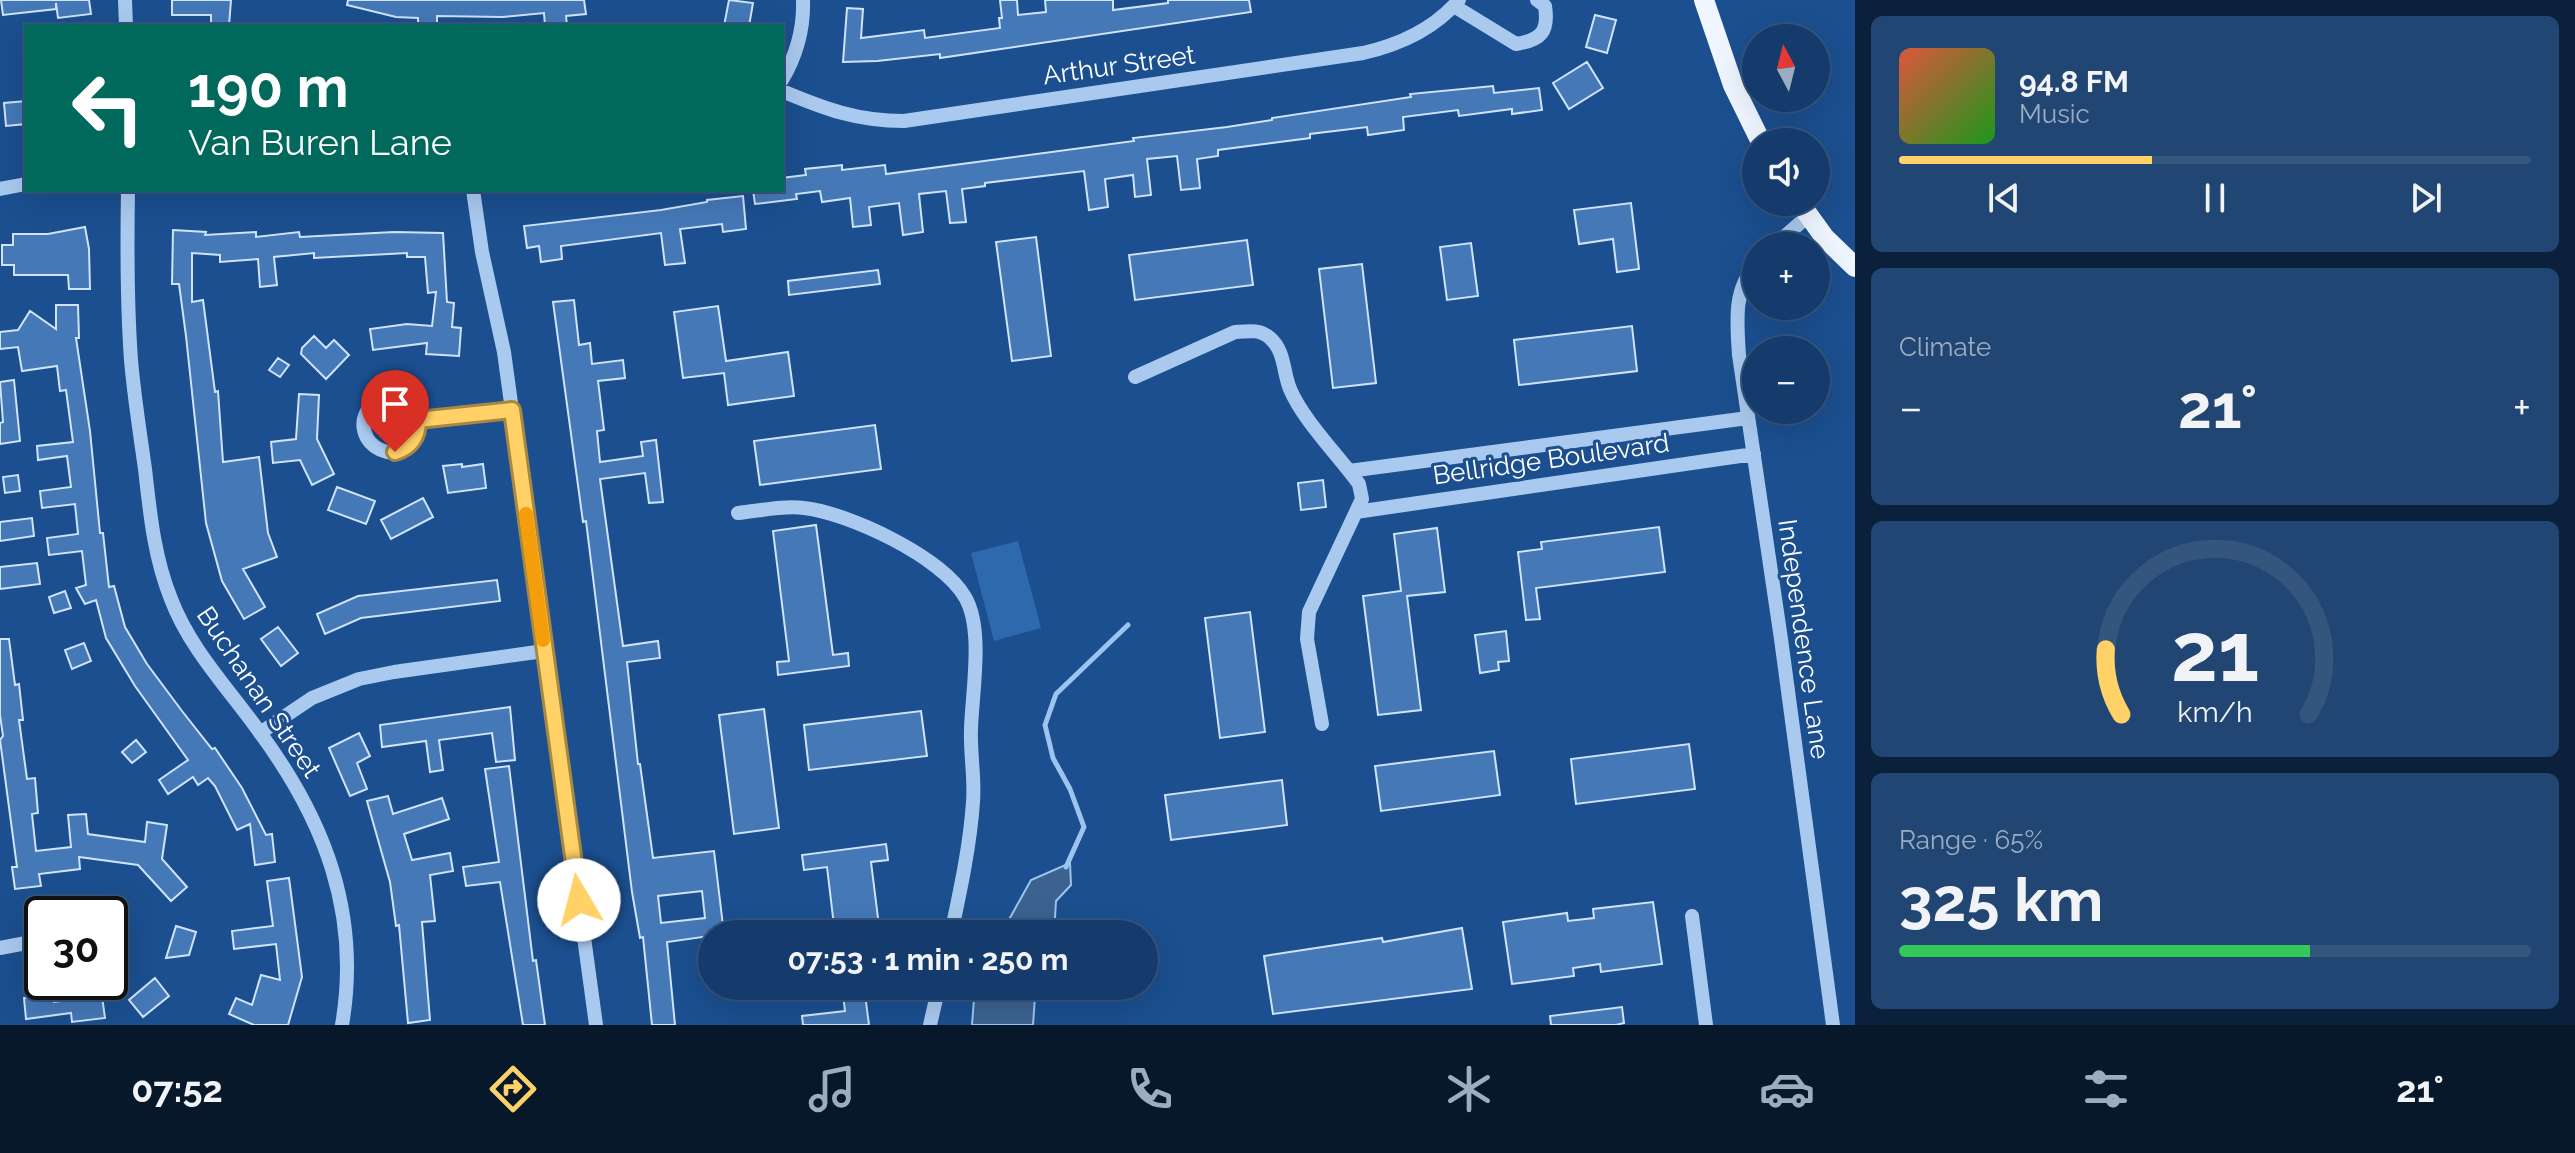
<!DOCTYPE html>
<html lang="en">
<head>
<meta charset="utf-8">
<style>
  :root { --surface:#143b6b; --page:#214673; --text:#f1f3f6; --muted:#9dadc1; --line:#33557e; --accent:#ffd166 }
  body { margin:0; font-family:Raleway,sans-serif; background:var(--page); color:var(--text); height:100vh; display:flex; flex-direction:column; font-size:30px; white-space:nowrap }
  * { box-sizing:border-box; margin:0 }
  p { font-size:26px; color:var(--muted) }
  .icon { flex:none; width:44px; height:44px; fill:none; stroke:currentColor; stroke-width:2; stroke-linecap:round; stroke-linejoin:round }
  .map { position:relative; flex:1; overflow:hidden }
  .side { display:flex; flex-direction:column; gap:16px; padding:16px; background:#0b203b; width:720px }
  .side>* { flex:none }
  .banner { position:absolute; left:24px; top:24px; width:760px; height:168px; border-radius:0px; box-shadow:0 8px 32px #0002,0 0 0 2px var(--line); background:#00695c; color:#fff; overflow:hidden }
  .needle { width:52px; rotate:353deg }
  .buttons { position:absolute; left:1742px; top:24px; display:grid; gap:16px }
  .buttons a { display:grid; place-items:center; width:88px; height:88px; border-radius:50%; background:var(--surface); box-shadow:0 8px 32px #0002,0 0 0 2px var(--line); font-size:40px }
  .speed { position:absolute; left:24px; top:896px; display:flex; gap:16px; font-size:40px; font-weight:700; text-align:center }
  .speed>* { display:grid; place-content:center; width:104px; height:104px; border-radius:50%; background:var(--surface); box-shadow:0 8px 32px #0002,0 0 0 2px var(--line); line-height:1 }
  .speed .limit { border:4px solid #111; border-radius:12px; background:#fff; color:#111 }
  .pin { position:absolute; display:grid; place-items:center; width:68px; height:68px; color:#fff; margin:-82px -34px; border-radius:50% 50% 50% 0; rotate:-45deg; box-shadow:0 0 8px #0007 }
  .pin .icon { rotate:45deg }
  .me { position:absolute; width:88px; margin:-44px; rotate:352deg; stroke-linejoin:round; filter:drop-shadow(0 0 6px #0008) }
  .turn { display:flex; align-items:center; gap:28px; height:168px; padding:0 32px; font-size:36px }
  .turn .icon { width:104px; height:104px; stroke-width:2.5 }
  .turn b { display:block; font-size:56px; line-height:68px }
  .big { font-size:60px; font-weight:700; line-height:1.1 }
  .side .tile { flex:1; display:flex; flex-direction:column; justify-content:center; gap:12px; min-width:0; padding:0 28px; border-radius:12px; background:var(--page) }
  .side .dial { align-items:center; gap:0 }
  .dial svg { height:208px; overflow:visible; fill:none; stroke:var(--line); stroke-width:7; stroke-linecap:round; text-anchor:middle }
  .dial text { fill:var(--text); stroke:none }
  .song { display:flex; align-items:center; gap:24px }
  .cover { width:96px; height:96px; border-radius:12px; background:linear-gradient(135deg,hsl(10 70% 55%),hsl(120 70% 35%)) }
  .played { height:8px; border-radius:4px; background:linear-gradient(90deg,var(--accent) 40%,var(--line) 40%) }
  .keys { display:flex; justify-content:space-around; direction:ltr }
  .heat { display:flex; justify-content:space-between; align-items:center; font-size:44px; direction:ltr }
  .charge { height:12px; border-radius:6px; background:linear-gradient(90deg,#34c759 65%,var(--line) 0) }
  .trip { position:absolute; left:698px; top:920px; width:460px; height:80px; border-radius:40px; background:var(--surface); box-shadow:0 8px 32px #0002,0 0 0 2px var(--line); font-weight:700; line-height:80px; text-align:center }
  .tabs { display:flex; height:128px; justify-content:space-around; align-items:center; background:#08182b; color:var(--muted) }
  .tabs .icon { width:56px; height:56px }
  .tabs .selected { color:var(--accent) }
  .tabs b { font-size:36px; color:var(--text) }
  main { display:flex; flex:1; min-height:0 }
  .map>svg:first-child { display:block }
  .green { fill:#2e69ad }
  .water { fill:#3c6290; stroke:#9cc4f0; stroke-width:2 }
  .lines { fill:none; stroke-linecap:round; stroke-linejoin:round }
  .stream { stroke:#9cc4f0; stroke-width:5 }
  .building { fill:#4478b7; stroke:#cfe3fa; stroke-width:2; fill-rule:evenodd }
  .minor { stroke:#a9c9ee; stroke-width:14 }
  .major { stroke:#f0f6ff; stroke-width:20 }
  .route-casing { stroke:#a68842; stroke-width:20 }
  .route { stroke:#ffd166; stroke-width:14 }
  .slow { stroke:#f59e0b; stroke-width:14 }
  .labels { text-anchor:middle; stroke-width:6; stroke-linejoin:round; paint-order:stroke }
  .street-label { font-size:26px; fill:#fff; stroke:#1b4f8f }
</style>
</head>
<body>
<main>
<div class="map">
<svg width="1855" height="1025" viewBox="0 0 1855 1025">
  <rect width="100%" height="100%" fill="#1b4f8f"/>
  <path class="green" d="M 1018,541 L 1041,628 L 994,641 L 971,553 Z"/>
  <path class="water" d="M 1070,863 L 1071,885 L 1056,901 L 1054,934 L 1001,934 L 1031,880 Z
    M 975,986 L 1039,986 L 1035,997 L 1033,1025 L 972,1025 Z"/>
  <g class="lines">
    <path class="stream" d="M 1066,867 L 1084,827 L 1070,789 L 1053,758 L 1045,725 L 1056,694 L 1128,625"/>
  </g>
  <path class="building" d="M 1,0 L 89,0 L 91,14 L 58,18 L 56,3 L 56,9 L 3,15 Z
    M 172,0 L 231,0 L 229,26 L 211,26 L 211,15 L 172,15 Z
    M 348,0 L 584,0 L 586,14 L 566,16 L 567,26 L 545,26 L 544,13 L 503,17 L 437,16 L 437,26 L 418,26 L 418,18 L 396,17 L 347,5 Z
    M 729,0 L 753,3 L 749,26 L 724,26 Z
    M 1000,0 L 1017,0 L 1018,15 L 1046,12 L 1045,0 L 1113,0 L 1113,10 L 1168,3 L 1168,0 L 1249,0 L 1251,12 L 940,58 L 940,54 L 877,61 L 843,62 L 847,8 L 863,9 L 861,38 L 924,30 L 925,38 L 1000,28 L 999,18 L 1002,18 Z
    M 1595,15 L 1616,20 L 1607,53 L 1586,47 Z
    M 1587,62 L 1603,88 L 1569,109 L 1553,83 Z
    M 1493,86 L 1494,93 L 1539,88 L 1542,110 L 1512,114 L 1512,109 L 1459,116 L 1458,110 L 1403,117 L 1404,130 L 1368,135 L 1367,127 L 1310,134 L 1310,138 L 1218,150 L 1218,156 L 1197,159 L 1200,188 L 1181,190 L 1177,156 L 1147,159 L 1151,195 L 1135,197 L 1133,175 L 1105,179 L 1108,207 L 1089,210 L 1084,171 L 985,183 L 985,186 L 962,189 L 966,222 L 950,223 L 946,191 L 919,194 L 923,232 L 903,235 L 899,203 L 869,207 L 871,225 L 853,227 L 850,198 L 822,202 L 820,191 L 796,194 L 797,199 L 755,204 L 753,190 L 782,190 L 782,178 L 806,175 L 805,169 L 842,165 L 842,170 L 885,165 L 886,174 L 1134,141 L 1133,138 L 1227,127 L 1272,120 L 1272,118 L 1411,97 L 1410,94 Z
    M 26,101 L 26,124 L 6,126 L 4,103 Z
    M 743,196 L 746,229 L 723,232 L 722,224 L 680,229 L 685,263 L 665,265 L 661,233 L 561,246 L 562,259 L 541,262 L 539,246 L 527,248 L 524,226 L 661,210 L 707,202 L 707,200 Z
    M 1631,203 L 1639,269 L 1617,272 L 1613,239 L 1579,244 L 1574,210 Z
    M 85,227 L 89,249 L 90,289 L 69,289 L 68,275 L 14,275 L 14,265 L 2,265 L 2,245 L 13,245 L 13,234 L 48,234 Z
    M 173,230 L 206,232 L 205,235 L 256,232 L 256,237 L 299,232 L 300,237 L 394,232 L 443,233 L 447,302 L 454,303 L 452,327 L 461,328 L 459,356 L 426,354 L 427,343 L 373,350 L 370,329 L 407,324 L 432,326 L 436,292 L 428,293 L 425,257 L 407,257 L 407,253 L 314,258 L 314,253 L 274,257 L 277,285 L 260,287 L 258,259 L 220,262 L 220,255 L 192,253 L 192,302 L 203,300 L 215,392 L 218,391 L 223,462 L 259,457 L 268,533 L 277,557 L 243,569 L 265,607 L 244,619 L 222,581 L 206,523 L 186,336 L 179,284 L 172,284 Z
    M 1036,237 L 1051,356 L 1012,361 L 996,242 Z
    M 1247,240 L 1253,285 L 1135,300 L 1129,255 Z
    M 1471,243 L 1478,296 L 1447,300 L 1440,247 Z
    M 1362,264 L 1376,383 L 1333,388 L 1319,269 Z
    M 878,270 L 880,284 L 789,295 L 788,281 Z
    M 574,300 L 579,345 L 590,343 L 592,364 L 623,360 L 625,378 L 598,381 L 604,430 L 597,431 L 600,462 L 643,456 L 641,442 L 656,440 L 663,502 L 649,503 L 645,473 L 600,479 L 623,646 L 658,641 L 660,658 L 627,662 L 638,764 L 640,764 L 653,858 L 714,851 L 724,934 L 667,942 L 675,1025 L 652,1025 L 643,937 L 640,938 L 632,892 L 586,521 L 583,522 L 553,302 ZM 702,891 L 705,918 L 661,923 L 658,896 Z
    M 56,305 L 78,305 L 79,338 L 76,338 L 90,431 L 100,533 L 103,533 L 109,587 L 114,586 L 125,627 L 147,664 L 182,711 L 212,749 L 215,748 L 242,788 L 266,835 L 272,834 L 275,862 L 255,865 L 250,824 L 237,830 L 215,786 L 208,778 L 198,785 L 193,777 L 168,794 L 159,780 L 188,760 L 135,686 L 106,638 L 96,600 L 85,604 L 76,588 L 86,585 L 82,551 L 49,555 L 47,538 L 78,534 L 75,504 L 42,508 L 40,491 L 71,487 L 67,456 L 38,460 L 37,446 L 73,442 L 66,390 L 60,391 L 57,366 L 22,371 L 18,347 L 0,349 L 0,332 L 18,330 L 30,311 L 56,329 Z
    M 718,306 L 726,361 L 788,352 L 794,396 L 728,405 L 724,373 L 683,378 L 674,312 Z
    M 1632,326 L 1637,371 L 1519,385 L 1514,340 Z
    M 314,336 L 326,348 L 334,340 L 349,355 L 326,379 L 301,354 L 302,348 Z
    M 278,358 L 289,365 L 280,377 L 269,370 Z
    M 14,380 L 20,441 L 0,444 L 0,423 L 3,422 L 0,382 Z
    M 299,394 L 319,395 L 317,439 L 334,474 L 312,485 L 300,460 L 273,463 L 271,442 L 296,439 Z
    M 875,425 L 881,469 L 760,485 L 754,441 Z
    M 462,464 L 462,467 L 483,464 L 486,488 L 448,493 L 443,466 Z
    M 18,475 L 20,491 L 5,493 L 3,477 Z
    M 1323,480 L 1326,507 L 1301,510 L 1298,483 Z
    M 337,487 L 375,501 L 366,524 L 328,510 Z
    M 423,498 L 433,517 L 391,539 L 381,520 Z
    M 32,518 L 34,536 L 0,541 L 0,522 Z
    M 816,525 L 833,655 L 848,653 L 849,666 L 778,675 L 777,662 L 789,661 L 773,531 Z
    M 1659,527 L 1665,572 L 1536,588 L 1540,619 L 1526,620 L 1518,552 L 1542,549 L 1541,542 Z
    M 1437,528 L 1445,592 L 1407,596 L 1421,710 L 1378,715 L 1363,596 L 1401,591 L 1394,534 Z
    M 37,563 L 40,584 L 0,589 L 0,567 Z
    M 497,580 L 500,601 L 361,618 L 325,634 L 317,614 L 358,596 Z
    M 65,591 L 71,608 L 54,613 L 49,597 Z
    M 1250,612 L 1265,732 L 1220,738 L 1205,618 Z
    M 278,627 L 298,653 L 281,666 L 261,639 Z
    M 1506,631 L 1509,661 L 1498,662 L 1499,670 L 1480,673 L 1475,635 Z
    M 0,639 L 9,639 L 15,685 L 19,684 L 23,720 L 19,720 L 27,779 L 35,778 L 38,813 L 32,814 L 36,851 L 71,847 L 68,815 L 86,814 L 88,834 L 145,842 L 147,822 L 167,825 L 162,859 L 187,887 L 171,901 L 138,865 L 79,857 L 80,869 L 39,874 L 41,886 L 15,889 L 12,867 L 17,867 L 0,740 L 3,736 L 0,715 Z
    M 84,643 L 91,661 L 72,669 L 65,650 Z
    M 510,707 L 515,760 L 496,762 L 492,733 L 439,740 L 443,770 L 430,772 L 426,741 L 382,747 L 380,725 Z
    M 764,709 L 779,828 L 734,834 L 719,715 Z
    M 921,711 L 927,756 L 809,770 L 804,725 Z
    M 359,733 L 370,756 L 357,763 L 367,789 L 350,796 L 329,748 Z
    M 136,740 L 146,752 L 132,763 L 122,752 Z
    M 1689,744 L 1695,789 L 1576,804 L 1571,759 Z
    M 1494,751 L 1500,795 L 1381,811 L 1375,766 Z
    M 509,766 L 533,961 L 536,960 L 545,1025 L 523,1025 L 500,882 L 466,886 L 463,867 L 499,862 L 485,769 Z
    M 1282,780 L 1287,825 L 1171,840 L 1165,795 Z
    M 388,796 L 393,814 L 442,798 L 449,819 L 404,834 L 412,860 L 450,853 L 453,871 L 430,875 L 435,921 L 422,922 L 430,1020 L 408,1023 L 399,925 L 396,926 L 390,882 L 367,801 Z
    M 886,844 L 888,860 L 871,862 L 880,934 L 835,934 L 827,867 L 804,870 L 802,855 Z
    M 289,878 L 302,977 L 288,1025 L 254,1025 L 229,1014 L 236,998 L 252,1005 L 261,975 L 280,980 L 276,944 L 234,949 L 232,931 L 273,926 L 267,881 Z
    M 1653,902 L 1662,964 L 1601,972 L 1600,964 L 1573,968 L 1574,976 L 1512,984 L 1503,922 L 1567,913 L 1568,921 L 1594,918 L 1593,909 Z
    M 176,926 L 196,932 L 189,955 L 166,958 Z
    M 1462,928 L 1472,989 L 1273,1014 L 1264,956 L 1382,938 L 1383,942 Z
    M 155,978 L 169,996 L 143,1017 L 129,1000 Z
    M 842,986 L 864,986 L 869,1025 L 803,1025 L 802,1016 L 845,1011 Z
    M 53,994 L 54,1002 L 102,996 L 105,1018 L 72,1022 L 71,1013 L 26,1019 L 24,998 Z
    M 1622,1007 L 1624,1023 L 1616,1025 L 1551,1025 L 1550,1016 Z"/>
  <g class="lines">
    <path class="minor" d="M 125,0 L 126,26
      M 1454,6 L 1516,44 C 1541,40 1549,32 1545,6 L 1537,0
      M 782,80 C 796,56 804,28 803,0
      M 782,91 C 825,109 857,121 904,121 L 1363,53 C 1399,45 1434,29 1459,0
      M 0,189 L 26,184
      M 128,190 C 127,247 127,304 131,360 C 134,396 140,433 145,469 C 150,513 154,557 171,599 C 190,649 228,688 258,730 C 325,820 361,914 342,1025
      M 473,190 L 482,252 L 504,352 L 596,1025
      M 1774,246 L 1809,215
      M 1756,265 C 1733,289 1737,323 1739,355 L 1781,639 L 1833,1025
      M 1135,377 L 1235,332 C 1248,331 1260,329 1270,338 C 1285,351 1283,372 1290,389 C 1303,420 1338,455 1359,484 L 1362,499 L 1309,612 L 1307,639 L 1322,724
      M 418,420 C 418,438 407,455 387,452 C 379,450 371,445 367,438 C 349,403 404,377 418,420 L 512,410
      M 1349,471 L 1748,418
      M 1356,512 L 1754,454
      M 738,513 C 759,511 783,505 804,508 C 849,513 942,557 965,597 C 984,629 972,693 971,729 C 970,754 975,778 973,802 C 970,846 960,892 951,934
      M 260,733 L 312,698 L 359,679 L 394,672 L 544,651
      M 78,914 C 106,893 135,926 110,951
      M 1692,916 L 1706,1025
      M 0,948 L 42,940
      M 930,1025 L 939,986"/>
    <path class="major" d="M 1704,0 L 1733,85 L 1761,142
      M 1799,202 L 1825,238 L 1855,267"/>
  </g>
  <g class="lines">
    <g class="route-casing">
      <path id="route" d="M 395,452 C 411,447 418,437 418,420 L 512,410 L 579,900"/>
    </g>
    <use href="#route" class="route"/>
    <path class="slow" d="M 526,514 L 543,640"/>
  </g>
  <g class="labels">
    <g class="street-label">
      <text transform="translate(1119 65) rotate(-8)" y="9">Arthur Street</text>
      <text transform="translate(1551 459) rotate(-8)" y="9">Bellridge Boulevard</text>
      <text transform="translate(1804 639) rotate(82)" y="9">Independence Lane</text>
      <text transform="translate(259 692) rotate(56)" y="9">Buchanan Street</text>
    </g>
  </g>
</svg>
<div class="buttons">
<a><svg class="needle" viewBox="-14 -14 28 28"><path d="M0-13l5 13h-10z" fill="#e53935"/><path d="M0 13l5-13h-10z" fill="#9dadc1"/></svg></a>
<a><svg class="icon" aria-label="sound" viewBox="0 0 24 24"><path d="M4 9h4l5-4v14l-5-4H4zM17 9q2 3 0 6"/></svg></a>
<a>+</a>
<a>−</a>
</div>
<div class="speed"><div class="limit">30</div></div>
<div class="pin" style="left:395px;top:452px;background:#d93025"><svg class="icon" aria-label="arrive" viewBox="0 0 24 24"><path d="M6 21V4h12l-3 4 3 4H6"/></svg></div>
<svg class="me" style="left:579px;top:900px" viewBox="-20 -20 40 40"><circle r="19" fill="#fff"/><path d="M0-13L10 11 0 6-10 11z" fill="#ffd166"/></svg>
<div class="trip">07:53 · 1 min · 250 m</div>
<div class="banner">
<div class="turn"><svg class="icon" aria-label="left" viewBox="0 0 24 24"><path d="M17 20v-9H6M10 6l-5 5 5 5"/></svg><div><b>190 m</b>Van Buren Lane</div></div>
</div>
</div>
<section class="side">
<div class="tile">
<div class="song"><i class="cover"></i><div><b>94.8 FM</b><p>Music</p></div></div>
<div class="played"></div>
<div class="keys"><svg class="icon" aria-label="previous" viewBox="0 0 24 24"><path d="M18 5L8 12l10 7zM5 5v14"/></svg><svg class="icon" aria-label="pause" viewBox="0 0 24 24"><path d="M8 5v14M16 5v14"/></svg><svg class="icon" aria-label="next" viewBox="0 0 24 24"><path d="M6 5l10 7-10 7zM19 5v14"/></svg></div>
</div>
<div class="tile"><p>Climate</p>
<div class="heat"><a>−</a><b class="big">21°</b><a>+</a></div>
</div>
<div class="tile dial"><svg viewBox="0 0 100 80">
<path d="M14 69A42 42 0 1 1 86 69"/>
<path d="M14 69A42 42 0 0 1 8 44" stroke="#ffd166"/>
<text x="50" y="56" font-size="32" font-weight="700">21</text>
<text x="50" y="72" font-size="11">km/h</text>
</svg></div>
<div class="tile"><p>Range · 65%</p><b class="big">325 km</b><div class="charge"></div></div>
</section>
</main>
<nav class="tabs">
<b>07:52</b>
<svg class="icon selected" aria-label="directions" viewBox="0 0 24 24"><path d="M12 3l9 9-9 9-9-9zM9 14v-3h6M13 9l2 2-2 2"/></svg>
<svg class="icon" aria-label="music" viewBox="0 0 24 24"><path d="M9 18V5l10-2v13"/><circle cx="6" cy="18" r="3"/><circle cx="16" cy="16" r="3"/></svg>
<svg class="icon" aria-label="phone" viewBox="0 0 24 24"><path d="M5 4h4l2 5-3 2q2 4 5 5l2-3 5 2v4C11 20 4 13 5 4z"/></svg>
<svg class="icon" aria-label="climate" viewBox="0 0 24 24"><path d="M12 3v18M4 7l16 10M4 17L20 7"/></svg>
<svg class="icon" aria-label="car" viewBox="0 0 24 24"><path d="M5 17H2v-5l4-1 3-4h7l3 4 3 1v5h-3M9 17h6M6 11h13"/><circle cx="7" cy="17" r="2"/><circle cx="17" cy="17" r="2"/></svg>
<svg class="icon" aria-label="filters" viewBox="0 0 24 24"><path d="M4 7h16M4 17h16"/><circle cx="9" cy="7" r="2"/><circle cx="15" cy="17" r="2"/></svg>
<b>21°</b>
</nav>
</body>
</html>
